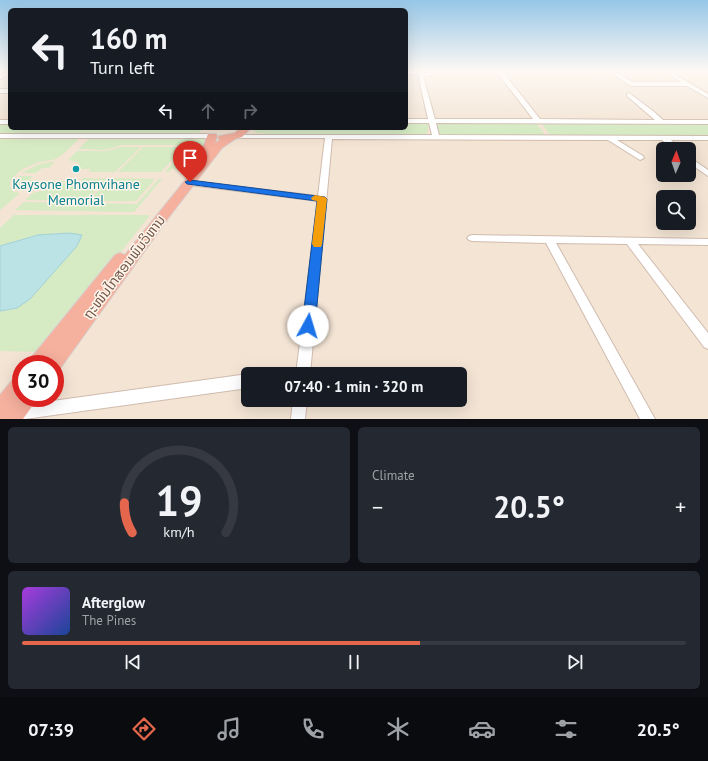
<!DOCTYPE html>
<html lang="en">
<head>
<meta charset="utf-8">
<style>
  :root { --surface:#171b24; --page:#242831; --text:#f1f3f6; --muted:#9ea1a6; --line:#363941; --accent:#e4664d }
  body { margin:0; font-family:"PT Sans","Noto Sans Lao",sans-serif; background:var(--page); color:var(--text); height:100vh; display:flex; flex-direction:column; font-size:15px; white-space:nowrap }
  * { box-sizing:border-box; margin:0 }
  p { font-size:13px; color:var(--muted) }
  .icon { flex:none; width:22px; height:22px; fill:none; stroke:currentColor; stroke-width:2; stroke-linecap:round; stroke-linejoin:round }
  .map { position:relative; height:419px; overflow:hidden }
  .drawer { display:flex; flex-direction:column; gap:8px; padding:8px; background:#0d0f14; flex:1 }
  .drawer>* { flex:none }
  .top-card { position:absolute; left:8px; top:8px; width:400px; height:122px; border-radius:6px; box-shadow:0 4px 16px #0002; background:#171b24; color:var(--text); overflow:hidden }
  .needle { width:26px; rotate:2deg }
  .tools { position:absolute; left:656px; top:142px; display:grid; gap:8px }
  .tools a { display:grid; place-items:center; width:40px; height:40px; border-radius:6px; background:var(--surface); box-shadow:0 4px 16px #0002; font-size:20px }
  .speed { position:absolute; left:12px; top:355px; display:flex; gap:8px; font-size:20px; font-weight:700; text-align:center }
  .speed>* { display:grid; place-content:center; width:52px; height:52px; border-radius:50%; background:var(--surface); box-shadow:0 4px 16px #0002; line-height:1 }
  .speed .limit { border:6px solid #d22; background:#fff; color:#111 }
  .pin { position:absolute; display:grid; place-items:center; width:34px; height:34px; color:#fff; margin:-41px -17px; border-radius:50% 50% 50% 0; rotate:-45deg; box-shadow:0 0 4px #0007 }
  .pin .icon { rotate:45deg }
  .me { position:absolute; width:44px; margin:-22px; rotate:6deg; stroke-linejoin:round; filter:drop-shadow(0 0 3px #0008) }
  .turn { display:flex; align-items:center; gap:14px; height:84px; padding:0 16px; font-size:18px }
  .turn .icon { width:52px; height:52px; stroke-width:2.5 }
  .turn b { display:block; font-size:28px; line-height:34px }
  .lanes { display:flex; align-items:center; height:38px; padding:0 16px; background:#0003; justify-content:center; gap:20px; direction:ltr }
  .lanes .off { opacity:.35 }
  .big { font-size:30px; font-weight:800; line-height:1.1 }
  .drawer .tile { flex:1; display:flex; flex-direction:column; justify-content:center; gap:6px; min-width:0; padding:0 14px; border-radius:6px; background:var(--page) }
  .drawer .dial { align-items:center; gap:0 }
  .dial svg { height:104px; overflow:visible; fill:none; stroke:var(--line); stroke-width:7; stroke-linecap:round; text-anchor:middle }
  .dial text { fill:var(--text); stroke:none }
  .song { display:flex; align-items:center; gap:12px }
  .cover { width:48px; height:48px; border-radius:6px; background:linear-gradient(135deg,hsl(280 70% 55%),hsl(220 70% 35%)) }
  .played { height:4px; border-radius:2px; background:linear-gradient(90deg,var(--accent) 60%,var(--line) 60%) }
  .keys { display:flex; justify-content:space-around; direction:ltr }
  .heat { display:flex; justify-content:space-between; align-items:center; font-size:22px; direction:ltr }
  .drawer .tiles { flex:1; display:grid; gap:8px; grid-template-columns:1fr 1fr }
  .tile:last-child { grid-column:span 2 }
  .trip { position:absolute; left:241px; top:367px; width:226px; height:40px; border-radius:6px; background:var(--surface); box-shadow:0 4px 16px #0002; font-weight:800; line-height:40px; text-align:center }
  .dock { display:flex; height:64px; justify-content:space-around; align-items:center; background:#090b0e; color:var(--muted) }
  .dock .icon { width:28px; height:28px }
  .dock .on { color:var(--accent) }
  .dock b { font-size:18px; color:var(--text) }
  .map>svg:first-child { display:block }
  .residential { fill:#f3e4d4; fill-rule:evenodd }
  .green { fill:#d6eac4 }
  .water { fill:#bbe2e5; stroke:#a1d2d7 }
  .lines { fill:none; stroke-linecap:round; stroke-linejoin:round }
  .minor-casing { stroke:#d0bcaf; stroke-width:2 }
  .highway-casing { stroke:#d8d0cd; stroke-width:2 }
  .minor { fill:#fff; fill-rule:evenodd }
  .highway { fill:#f5b09e; fill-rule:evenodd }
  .route { fill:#1a73e8; stroke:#114b97 }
  .slow { fill:#f59e0b }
  .culture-dot { fill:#0f9aa8; stroke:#fff6ec; stroke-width:1.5 }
  .labels { text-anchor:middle; stroke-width:3; stroke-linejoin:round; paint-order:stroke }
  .culture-label { font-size:14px; fill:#0d838f; stroke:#fff6ec }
  .street-label { font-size:14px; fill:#75584b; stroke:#fff6ec }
</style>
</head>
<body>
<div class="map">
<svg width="708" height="419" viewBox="0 0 708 419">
  <rect width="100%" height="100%" fill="#fcf2e6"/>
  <path class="residential" d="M 0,71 L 10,71 L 10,128 L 406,128 L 406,71 L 708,71 L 708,419 L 0,419 ZM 663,149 L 689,149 L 689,175 L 663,175 ZM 663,197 L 689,197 L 689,223 L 663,223 ZM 21,364 L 55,364 L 55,398 L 21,398 ZM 248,374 L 460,374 L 460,400 L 248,400 Z"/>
  <path class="green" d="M 406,122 L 428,123 L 429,124 L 427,133 L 422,136 L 268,134 L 257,133 L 254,131 L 255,128 L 406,128 Z
    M 0,123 L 10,123 L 10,128 L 203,128 L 200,132 L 188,135 L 0,134 Z
    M 436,123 L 533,123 L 537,124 L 545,135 L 440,135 L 435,124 Z
    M 541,123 L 708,123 L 708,137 L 551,136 Z
    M 0,138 L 79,139 C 72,145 65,153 58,158 C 54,160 49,160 45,161 C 33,163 10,172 10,187 L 14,192 L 20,193 L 0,210 Z
    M 90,138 L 199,138 L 203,139 L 207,143 L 185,170 L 171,169 L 169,172 L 165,172 L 188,145 L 122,145 L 105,150 L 78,149 Z
    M 121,147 L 141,147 L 115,172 L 89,172 L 91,169 L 81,169 L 78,162 L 68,160 L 77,151 L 107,151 Z
    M 143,147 L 184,147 L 161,172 L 118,172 Z
    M 55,161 L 49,168 L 42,168 L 36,173 L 22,173 L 37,165 Z
    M 19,176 L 33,176 L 29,180 L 38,180 L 35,183 L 31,183 L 24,190 L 15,185 L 15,181 Z
    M 83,178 L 108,179 L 85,201 L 25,200 L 33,193 L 53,188 L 70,181 L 81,181 Z
    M 111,178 L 155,179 L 136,201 L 88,201 Z
    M 159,179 L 162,179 L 134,212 L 15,210 L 24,202 L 137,204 Z
    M 43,181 L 66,181 L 49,188 L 35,190 L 42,184 L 40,183 Z
    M 14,215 L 150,215 L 42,352 L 0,351 L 0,311 L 2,311 L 82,236 C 54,228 27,240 0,246 L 0,228 Z"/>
  <path class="water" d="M 69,233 L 82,235 L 77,246 L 30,299 L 17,308 L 0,311 L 0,246 L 38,235 Z"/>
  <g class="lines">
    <g class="minor-casing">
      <path id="minor" d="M 8,71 L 10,71 L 10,74 L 0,79 L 0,75 Z
        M 406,71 L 427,73 L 433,71 L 440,71 L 430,76 L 423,76 L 435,119 L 533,119 L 496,71 L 502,71 L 540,119 L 655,120 L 627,96 L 627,94 L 629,93 L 653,111 L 663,120 L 708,120 L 708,124 L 436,123 L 439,135 L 708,136 L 708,140 L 671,140 L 681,149 L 673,149 L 662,140 L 617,140 L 643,156 L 644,158 L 640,160 L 608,140 L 332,139 L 310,374 L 296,374 L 318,201 L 190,185 L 186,183 L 190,181 L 318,196 L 325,138 L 235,138 L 232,136 L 233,135 L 432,135 L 429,123 L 406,123 L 406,119 L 428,119 L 418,75 L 406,74 Z
        M 596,71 L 616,72 L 632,82 L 681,82 L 663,71 L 669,71 L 708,94 L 708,98 L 687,86 L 631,86 L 613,74 Z
        M 0,89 L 10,89 L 10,93 L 0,93 Z
        M 0,120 L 10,120 L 10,124 L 0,124 Z
        M 0,134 L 212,134 L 215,136 L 212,138 L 0,138 Z
        M 689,157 L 708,170 L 708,176 L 689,163 Z
        M 472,235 L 708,239 L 708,245 L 638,244 L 708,333 L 708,349 L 704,347 L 627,244 L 556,243 L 655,419 L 640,419 L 546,243 L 472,241 L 469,240 L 467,238 L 469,236 Z
        M 248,374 L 248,388 L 25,419 L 11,418 L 9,413 L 11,408 L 16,406 Z
        M 293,400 L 307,400 L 305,419 L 291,419 Z"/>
    </g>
    <g class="highway-casing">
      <path id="highway" d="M 240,128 L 251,128 L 242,137 L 235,139 L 222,148 L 169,217 L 59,370 L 55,372 L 55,364 L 28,364 L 31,358 L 115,255 L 120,253 L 125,255 L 203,158 L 197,157 L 196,155 L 204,145 L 208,134 L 216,134 L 217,136 L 215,143 L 220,140 L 218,138 L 219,136 L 235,133 Z
        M 21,375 L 21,398 L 36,398 L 33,405 L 23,419 L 0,419 L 0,395 L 14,378 Z"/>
    </g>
    <use href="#minor" class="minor"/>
    <use href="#highway" class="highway"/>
  </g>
  <linearGradient id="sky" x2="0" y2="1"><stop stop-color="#96c6e7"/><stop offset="0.55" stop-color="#fef9f4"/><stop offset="1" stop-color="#fef9f4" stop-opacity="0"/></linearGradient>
  <rect width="708" height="129" fill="url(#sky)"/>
  <path class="route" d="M 190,180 L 325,197 L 327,199 L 315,326 L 313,330 L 308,331 L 304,330 L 302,326 L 317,201 L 187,184 L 185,182 Z"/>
  <path class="slow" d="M 315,195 L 325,197 L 327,199 L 322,244 L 321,247 L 314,247 L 312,244 L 317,201 L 312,200 L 311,198 Z"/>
  <circle class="culture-dot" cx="76" cy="169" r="4"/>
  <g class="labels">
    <g class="culture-label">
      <text x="76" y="189">Kaysone Phomvihane<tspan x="76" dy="16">Memorial</tspan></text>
    </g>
    <g class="street-label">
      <text transform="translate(124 267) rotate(-53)" y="5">ຖະໜົນໄກສອນພົມວິຫານ</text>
    </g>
  </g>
</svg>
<div class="tools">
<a><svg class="needle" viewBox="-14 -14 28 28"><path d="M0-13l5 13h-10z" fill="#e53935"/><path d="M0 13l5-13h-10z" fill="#9ea1a6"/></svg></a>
<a><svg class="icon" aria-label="search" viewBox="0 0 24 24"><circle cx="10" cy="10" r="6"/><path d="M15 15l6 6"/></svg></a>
</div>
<div class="speed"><div class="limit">30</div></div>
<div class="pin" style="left:190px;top:182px;background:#d93025"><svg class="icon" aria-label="arrive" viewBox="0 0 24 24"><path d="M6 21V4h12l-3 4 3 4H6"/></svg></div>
<svg class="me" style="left:308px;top:326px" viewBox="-20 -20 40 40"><circle r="19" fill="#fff"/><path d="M0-13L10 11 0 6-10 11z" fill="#1a73e8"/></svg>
<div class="trip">07:40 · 1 min · 320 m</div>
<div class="top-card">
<div class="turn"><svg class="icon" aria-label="left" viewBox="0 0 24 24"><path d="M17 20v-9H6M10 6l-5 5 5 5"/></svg><div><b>160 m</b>Turn left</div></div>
<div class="lanes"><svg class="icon" aria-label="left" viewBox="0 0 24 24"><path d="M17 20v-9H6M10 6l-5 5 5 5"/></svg><svg class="icon off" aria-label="ahead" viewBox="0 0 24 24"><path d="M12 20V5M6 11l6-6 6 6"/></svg><svg class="icon off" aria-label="right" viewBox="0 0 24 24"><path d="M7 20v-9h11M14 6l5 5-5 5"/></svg></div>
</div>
</div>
<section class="drawer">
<div class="tiles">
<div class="tile dial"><svg viewBox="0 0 100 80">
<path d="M14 69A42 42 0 1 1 86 69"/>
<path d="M14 69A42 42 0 0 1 8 46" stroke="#e4664d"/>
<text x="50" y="56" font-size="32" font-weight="700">19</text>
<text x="50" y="72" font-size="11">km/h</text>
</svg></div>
<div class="tile"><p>Climate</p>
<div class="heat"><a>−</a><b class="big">20.5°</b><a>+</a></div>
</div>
<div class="tile">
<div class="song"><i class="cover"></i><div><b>Afterglow</b><p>The Pines</p></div></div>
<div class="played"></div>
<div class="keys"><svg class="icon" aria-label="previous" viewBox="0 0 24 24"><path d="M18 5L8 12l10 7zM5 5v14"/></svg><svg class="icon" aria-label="pause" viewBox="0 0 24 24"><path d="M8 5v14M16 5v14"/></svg><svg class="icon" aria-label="next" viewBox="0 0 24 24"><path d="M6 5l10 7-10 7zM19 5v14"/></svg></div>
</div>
</div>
</section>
<nav class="dock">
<b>07:39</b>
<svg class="icon on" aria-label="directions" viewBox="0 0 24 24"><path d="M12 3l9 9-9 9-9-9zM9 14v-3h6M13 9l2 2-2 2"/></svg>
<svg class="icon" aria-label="music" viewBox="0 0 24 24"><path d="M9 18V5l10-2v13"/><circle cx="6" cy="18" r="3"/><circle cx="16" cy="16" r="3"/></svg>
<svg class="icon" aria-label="phone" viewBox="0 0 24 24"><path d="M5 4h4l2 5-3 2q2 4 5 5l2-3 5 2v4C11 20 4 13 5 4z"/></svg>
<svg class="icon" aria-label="climate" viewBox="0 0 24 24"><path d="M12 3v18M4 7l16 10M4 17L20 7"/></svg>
<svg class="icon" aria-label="car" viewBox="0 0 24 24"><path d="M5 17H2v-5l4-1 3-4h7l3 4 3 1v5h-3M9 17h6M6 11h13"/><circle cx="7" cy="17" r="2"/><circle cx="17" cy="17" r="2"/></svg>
<svg class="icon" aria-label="filters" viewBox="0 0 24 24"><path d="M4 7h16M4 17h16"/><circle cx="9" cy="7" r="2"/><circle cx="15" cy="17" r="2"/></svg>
<b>20.5°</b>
</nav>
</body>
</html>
